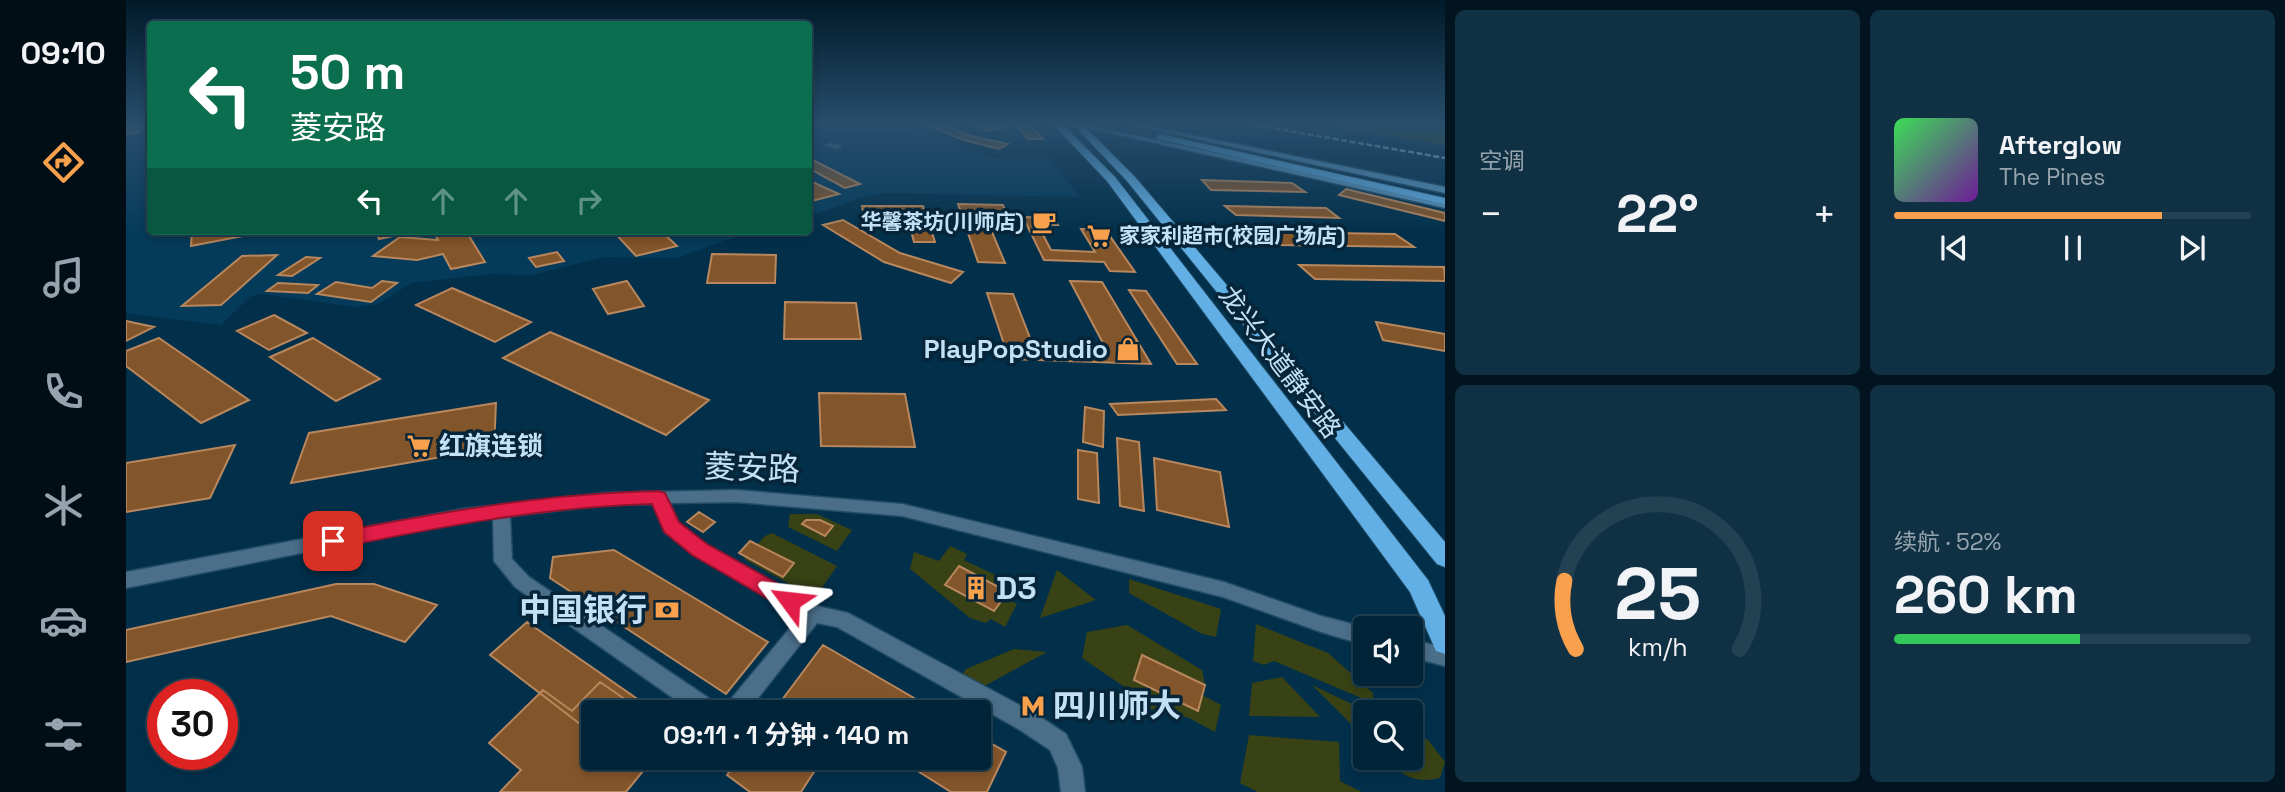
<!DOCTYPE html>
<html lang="zh">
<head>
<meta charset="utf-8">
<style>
  :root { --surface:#022438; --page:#103043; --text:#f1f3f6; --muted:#96a4ae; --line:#234153; --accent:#f9a04c }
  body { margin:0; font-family:"Space Grotesk","Noto Sans SC",sans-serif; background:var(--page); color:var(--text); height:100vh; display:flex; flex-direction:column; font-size:26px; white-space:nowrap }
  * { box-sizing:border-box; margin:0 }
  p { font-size:23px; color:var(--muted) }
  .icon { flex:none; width:38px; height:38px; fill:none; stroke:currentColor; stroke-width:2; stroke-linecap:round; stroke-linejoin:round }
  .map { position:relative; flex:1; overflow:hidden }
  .side { display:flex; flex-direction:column; gap:10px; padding:10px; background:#01141f; width:840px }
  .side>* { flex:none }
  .top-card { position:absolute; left:21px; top:21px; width:665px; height:214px; border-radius:7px; box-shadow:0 4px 10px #0003,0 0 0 2px var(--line); background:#0b6e4f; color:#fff; overflow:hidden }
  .buttons { position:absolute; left:1227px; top:616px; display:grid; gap:14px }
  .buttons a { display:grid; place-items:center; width:70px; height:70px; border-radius:7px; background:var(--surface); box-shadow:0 4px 10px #0003,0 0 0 2px var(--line); font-size:35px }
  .speed { position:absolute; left:21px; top:679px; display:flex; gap:14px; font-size:35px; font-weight:700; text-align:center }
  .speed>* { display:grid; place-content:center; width:91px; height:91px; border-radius:50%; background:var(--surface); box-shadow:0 4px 10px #0003,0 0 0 2px var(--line); line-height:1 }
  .speed .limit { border:10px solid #d22; background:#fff; color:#111 }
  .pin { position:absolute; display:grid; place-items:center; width:60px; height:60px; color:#fff; margin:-30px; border-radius:14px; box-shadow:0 4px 10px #0006 }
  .me { position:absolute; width:77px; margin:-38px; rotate:300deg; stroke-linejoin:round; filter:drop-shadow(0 0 5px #0008) }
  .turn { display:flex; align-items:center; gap:24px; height:147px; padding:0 28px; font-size:32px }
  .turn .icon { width:91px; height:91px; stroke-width:2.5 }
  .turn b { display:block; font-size:49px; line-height:60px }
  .lanes { display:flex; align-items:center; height:66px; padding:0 28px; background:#0003; justify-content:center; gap:35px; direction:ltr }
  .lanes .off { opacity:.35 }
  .big { font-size:52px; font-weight:700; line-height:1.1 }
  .side .widget { flex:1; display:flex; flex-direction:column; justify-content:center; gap:10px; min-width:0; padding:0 24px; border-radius:10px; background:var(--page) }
  .side .dial { align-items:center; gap:0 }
  .dial svg { height:182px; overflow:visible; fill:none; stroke:var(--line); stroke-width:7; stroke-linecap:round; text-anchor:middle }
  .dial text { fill:var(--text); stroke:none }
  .song { display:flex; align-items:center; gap:21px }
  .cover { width:84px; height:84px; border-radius:10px; background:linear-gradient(135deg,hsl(130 70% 55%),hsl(280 70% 35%)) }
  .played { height:7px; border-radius:4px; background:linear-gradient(90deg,var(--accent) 75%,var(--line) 75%) }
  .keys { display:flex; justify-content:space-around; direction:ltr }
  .heat { display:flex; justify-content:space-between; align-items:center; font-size:38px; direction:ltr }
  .charge { height:10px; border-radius:5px; background:linear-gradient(90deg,#34c759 52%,var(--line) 0) }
  .side .tiles { flex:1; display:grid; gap:10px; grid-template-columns:repeat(2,1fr) }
  .trip { position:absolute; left:455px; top:700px; width:410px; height:70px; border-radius:7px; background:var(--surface); box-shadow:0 4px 10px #0003,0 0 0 2px var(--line); font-weight:700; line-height:70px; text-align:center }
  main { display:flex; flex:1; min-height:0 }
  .tab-bar { display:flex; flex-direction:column; width:126px; justify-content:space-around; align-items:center; background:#010e16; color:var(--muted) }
  .tab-bar .icon { width:49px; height:49px }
  .tab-bar .active { color:var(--accent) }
  .tab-bar b { font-size:32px; color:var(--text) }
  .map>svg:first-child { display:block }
  .built { fill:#053b5a }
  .green { fill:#384214 }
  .building { fill:#83552a; stroke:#b9875d; stroke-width:2 }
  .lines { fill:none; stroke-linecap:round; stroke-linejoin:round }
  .primary-tunnel { stroke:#1f4a64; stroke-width:10; stroke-dasharray:10 5; stroke-linecap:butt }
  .minor-casing { stroke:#214c66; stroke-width:3 }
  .secondary-casing { stroke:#214c66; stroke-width:3 }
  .primary-casing { stroke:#214c66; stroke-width:2 }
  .minor { fill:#4b6e89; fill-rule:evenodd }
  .secondary { fill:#5893bd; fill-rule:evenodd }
  .primary { fill:#61afe5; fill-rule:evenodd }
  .rail { stroke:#aecce1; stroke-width:2.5; stroke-dasharray:6 2.5; stroke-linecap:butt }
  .route { fill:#e11d48; stroke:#92132f; stroke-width:2 }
  .labels { text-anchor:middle; stroke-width:7; stroke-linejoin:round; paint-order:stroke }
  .far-poi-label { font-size:21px; font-weight:bold; fill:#c4e0f5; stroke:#072539; text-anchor:end }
  .poi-label { font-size:26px; font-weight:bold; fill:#c4e0f5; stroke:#072539; text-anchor:end }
  .street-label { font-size:26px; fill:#c4e0f5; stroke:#072539 }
  .near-street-label { font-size:32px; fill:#c4e0f5; stroke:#072539 }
  .near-poi-label { font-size:32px; font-weight:bold; fill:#c4e0f5; stroke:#072539; text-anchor:start }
</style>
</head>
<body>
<main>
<nav class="tab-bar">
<b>09:10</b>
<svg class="icon active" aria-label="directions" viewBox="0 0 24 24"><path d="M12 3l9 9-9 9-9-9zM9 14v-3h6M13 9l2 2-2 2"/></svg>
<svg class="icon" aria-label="music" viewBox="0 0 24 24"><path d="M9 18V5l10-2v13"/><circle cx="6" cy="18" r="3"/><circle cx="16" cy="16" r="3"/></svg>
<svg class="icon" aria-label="phone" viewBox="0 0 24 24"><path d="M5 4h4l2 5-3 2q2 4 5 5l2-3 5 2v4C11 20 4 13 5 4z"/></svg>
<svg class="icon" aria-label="climate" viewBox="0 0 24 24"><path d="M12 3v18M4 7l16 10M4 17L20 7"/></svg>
<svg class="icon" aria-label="car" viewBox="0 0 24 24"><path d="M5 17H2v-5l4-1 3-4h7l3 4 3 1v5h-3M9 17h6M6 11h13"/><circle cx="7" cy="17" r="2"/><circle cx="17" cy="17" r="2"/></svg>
<svg class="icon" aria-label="filters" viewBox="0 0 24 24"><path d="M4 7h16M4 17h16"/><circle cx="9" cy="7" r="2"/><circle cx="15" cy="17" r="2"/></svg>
</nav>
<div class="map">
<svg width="1319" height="792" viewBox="0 0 1319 792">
  <rect width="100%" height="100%" fill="#02304b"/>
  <path class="built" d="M 0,124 L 24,124 L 24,231 L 625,231 L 551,258 L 477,257 L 406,275 L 365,274 L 285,283 L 252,304 L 231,307 L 135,294 L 125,296 L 95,325 L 0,313 Z
    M 683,124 L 784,124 L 863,158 L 924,159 L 954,197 L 760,193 L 735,198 L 683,216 Z"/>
  <path class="green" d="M 1190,124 L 1319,124 L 1319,145 Z
    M 664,514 L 691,514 L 726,530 L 711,551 L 662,527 Z
    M 646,533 L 711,566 L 689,598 L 618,559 L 639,536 Z
    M 824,546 L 841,554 L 838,560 L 886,583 L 878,597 L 891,604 L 879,627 L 865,619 L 860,623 L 844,618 L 784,569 L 788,552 L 813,561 Z
    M 931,570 L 970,600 L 914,618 Z
    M 1003,579 L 1095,609 L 1090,637 L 1076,634 L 1003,593 Z
    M 1130,624 L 1202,653 L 1247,693 L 1247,703 L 1148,661 L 1138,665 L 1127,661 Z
    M 1001,625 L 1076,670 L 1079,685 L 1076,695 L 1095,705 L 1089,732 L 1063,718 L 1020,708 L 1005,698 L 1000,688 L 956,658 L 961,632 Z
    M 888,649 L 921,652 L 851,690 L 833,680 L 840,669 Z
    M 1156,677 L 1194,717 L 1123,716 L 1126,683 Z
    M 1186,685 L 1243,712 L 1239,712 L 1239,738 Z
    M 1285,732 L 1302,740 L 1319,762 L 1314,778 C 1288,784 1277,776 1259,758 L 1284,758 Z
    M 1123,735 L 1213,742 L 1214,781 L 1236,792 L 1132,792 L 1114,783 Z"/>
  <path class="building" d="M 0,124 L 16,124 L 13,132 L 0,134 Z
    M 799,124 L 817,124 L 846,136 L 882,144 L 873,149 L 838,140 Z
    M 841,124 L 872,124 L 882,127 L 862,131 Z
    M 884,124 L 904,125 L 917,139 L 902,139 L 891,126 Z
    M 682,159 L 685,159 L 734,184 L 719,188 L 682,168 Z
    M 682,180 L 713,194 L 682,202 Z
    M 1076,180 L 1166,183 L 1179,192 L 1085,190 Z
    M 1220,189 L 1319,213 L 1319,221 L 1213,195 Z
    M 832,204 L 877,205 L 880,213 L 858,213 L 879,263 L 852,262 Z
    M 736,206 L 797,206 L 809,242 L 788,242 L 781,216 L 738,216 Z
    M 1099,206 L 1200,208 L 1213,218 L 1110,215 Z
    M 897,217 L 928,218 L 932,225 L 912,225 L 925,250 L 969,252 L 955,229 L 979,229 L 1009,272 L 984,271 L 978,262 L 918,260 Z
    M 717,220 L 774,253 L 837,272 L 825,283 L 758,262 L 697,225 Z
    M 66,231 L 121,231 L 122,235 L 65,246 Z
    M 250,231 L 290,231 L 253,239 Z
    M 307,231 L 340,231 L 359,262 L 325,269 L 317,254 L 291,260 L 247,256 L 274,237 L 312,240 Z
    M 487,231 L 535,231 L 551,246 L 510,256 Z
    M 1137,232 L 1269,234 L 1288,247 L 1152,245 Z
    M 431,252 L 438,261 L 410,267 L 403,258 Z
    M 586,254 L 650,255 L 649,283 L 581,283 Z
    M 151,255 L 95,305 L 56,306 L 116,256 Z
    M 180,257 L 194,258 L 166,276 L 152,275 Z
    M 1173,265 L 1318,267 L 1319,281 L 1189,279 Z
    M 256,281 L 271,283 L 245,302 L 191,294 L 210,282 L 246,288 Z
    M 501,281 L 518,306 L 482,314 L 467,289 Z
    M 944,281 L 976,282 L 1025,364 L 883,359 L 861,293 L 887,294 L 906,343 L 978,345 Z
    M 152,283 L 192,285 L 182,293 L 141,291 Z
    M 326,288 L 405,322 L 369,342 L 290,305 Z
    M 1003,290 L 1020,291 L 1071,364 L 1051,364 Z
    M 659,302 L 730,303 L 735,339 L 658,339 Z
    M 148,315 L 181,333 L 143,350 L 111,331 Z
    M 0,321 L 28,327 L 0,341 Z
    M 1250,322 L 1319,334 L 1319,351 L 1257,340 Z
    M 424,332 L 583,400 L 540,435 L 377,358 Z
    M 33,338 L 123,400 L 75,423 L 0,366 L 0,351 Z
    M 187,338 L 254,379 L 210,401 L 144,357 Z
    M 693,393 L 779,394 L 789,447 L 695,446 Z
    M 1090,399 L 1100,410 L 992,415 L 984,404 Z
    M 370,403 L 368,448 L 165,483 L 183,433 Z
    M 959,407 L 978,411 L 977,447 L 957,442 Z
    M 991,438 L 1013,442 L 1018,511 L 994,506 Z
    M 109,445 L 84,498 L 0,512 L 0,463 Z
    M 952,450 L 971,453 L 973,503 L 952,499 Z
    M 1028,458 L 1094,472 L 1103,527 L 1031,510 Z
    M 573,512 L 589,522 L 577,532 L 561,522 Z
    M 680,520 L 694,520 L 707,526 L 699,536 L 676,524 Z
    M 624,541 L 668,563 L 657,577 L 613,553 Z
    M 488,550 L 642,642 L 600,694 L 424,578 L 427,557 Z
    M 833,566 L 882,592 L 868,611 L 819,585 Z
    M 210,584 L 248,584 L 311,605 L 279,642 L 205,616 L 0,662 L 0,630 Z
    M 401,622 L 530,712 L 467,712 L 467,734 L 364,655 Z
    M 697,645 L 812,712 L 647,712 Z
    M 1016,655 L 1079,685 L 1072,711 L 1008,680 Z
    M 474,682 L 510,707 L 505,712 L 467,712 L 467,758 L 512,758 L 522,765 L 500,792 L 374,792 L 395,770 L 363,743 L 417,690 L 446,711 Z
    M 852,736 L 880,752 L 861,792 L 825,792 L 771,758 L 852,758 Z
    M 499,758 L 524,758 L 515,770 Z
    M 613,758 L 697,758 L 675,792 L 624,792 L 601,775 Z"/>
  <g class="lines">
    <path class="primary-tunnel" d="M 970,124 L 1034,137"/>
    <g class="minor-casing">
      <path id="minor" d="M 704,143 L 714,145 L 715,147 L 711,149 L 700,145 Z
        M 610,490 L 776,504 L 1098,582 L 1195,616 L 1242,628 L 1239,628 L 1239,645 L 1195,632 L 1097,597 L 776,516 L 610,502 L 544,503 L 552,523 L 579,544 L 691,606 L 722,613 L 910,714 L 940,734 L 956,767 L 959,792 L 935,792 L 932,768 L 924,750 L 894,730 L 711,627 L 691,623 L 621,712 L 597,712 L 600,705 L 674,616 L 567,554 L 539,532 L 527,504 L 479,505 L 384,516 L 386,559 L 403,577 L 593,705 L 596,712 L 567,712 L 389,587 L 368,561 L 367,518 L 337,521 L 0,588 L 0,572 L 337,509 L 479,493 Z
        M 1284,639 L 1319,648 L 1319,666 L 1284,657 Z"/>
    </g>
    <g class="secondary-casing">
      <path id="secondary" d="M 944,124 L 956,124 L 1319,202 L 1319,208 Z
        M 1001,124 L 1013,124 L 1319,187 L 1319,193 Z"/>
    </g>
    <g class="primary-casing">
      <path id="primary" d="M 927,124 L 936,124 L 989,177 L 1302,580 L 1319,616 L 1319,654 L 1310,651 L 1284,592 L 981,181 Z
        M 947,124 L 956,124 L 1009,177 L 1319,542 L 1319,567 L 1311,564 L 1001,181 Z
        M 1034,134 L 1319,198 L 1319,204 L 1031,139 L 1031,135 Z"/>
    </g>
    <use href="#minor" class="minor"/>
    <use href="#secondary" class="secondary"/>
    <use href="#primary" class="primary"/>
    <path class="rail" d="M 1123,124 L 1319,158"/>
  </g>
  <linearGradient id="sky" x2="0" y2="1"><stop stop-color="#011a29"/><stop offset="0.53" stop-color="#284e6c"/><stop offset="1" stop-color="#284e6c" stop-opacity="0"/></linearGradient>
  <rect width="1319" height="234" fill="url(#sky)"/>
  <path class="route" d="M 533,491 L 539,493 L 553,522 L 581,544 L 672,595 L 675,601 L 672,607 L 664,610 L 656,607 L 566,555 L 538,532 L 526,504 C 418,507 312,527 207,549 L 200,546 L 197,541 L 200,536 L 207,533 C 315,512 422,493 533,491 Z"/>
  <defs>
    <g id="cafe-bare" transform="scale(1.89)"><path d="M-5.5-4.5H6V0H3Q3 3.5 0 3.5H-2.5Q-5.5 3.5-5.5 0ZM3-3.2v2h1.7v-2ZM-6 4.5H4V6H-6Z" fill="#f9a04c" stroke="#072539" stroke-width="2.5" paint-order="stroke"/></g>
    <g id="supermarket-bare" transform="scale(1.89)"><path d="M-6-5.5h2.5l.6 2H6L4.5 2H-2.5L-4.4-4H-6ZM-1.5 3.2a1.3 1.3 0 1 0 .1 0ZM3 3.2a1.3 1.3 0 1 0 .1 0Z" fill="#f9a04c" stroke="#072539" stroke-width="2.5" paint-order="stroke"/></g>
    <g id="shop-bare" transform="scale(1.89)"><path d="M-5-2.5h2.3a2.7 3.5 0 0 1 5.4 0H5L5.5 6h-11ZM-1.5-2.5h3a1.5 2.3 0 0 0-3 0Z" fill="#f9a04c" stroke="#072539" stroke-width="2.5" paint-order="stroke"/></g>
    <g id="building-bare" transform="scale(1.89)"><path d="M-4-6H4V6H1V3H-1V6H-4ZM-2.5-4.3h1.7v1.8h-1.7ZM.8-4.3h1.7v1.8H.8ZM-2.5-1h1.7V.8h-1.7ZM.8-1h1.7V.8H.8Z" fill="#f9a04c" stroke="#072539" stroke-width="2.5" paint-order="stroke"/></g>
    <g id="bank-bare" transform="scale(1.89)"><path d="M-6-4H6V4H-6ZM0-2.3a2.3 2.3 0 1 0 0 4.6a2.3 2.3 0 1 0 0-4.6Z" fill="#f9a04c" stroke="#072539" stroke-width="2.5" paint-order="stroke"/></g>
    <g id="metro-bare" transform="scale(1.89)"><path d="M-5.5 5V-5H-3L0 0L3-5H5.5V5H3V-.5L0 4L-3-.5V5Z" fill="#f9a04c" stroke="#072539" stroke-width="2.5" paint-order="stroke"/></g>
  </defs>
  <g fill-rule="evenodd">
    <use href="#cafe-bare" x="918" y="222"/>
    <use href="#supermarket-bare" x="973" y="236"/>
    <use href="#shop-bare" x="1002" y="349"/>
    <use href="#supermarket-bare" x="293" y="446"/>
    <use href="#building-bare" x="850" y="588"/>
    <use href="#bank-bare" x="541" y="610"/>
    <use href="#metro-bare" x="907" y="706"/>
  </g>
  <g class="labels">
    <g class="far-poi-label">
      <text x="898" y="229">华馨茶坊(川师店)</text>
      <text x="993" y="243" text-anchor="start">家家利超市(校园广场店)</text>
    </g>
    <g class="poi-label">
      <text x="982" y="358">PlayPopStudio</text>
      <text x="313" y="455" text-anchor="start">红旗连锁</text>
    </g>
    <g class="street-label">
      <text transform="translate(1154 362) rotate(53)" y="9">龙兴大道静安路</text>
    </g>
    <g class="near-street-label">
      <text transform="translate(626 468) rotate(2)" y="11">菱安路</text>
    </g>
    <g class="near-poi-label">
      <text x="870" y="599">D3</text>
      <text x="521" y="621" text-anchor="end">中国银行</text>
      <text x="927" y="717">四川师大</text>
    </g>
  </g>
</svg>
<div class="buttons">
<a><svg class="icon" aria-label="sound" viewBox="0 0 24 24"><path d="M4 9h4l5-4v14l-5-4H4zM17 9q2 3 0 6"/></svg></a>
<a><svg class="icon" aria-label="search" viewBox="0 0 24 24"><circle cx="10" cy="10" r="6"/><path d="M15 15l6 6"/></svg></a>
</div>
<div class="speed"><div class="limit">30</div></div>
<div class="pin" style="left:207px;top:541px;background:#d93025"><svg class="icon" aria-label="arrive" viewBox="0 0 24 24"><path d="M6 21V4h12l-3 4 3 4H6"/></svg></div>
<svg class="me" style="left:664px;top:601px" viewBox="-20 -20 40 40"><path d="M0-17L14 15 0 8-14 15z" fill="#e11d48" stroke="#fff" stroke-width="4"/></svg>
<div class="trip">09:11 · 1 分钟 · 140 m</div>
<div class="top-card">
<div class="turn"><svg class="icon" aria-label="left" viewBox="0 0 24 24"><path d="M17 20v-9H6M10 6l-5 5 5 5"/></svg><div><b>50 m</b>菱安路</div></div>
<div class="lanes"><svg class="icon" aria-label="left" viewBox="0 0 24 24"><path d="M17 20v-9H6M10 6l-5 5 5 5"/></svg><svg class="icon off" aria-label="ahead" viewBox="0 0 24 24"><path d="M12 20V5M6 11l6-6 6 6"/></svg><svg class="icon off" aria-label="ahead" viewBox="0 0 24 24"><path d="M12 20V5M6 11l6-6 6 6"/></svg><svg class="icon off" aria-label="right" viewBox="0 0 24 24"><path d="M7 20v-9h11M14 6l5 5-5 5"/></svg></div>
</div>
</div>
<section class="side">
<div class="tiles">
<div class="widget"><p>空调</p>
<div class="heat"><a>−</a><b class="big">22°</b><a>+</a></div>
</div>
<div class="widget">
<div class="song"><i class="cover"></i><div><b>Afterglow</b><p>The Pines</p></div></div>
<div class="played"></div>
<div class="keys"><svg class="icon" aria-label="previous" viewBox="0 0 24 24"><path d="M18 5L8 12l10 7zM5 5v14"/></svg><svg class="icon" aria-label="pause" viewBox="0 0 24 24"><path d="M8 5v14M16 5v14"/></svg><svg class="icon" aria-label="next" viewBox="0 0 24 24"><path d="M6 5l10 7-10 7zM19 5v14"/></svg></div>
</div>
<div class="widget dial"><svg viewBox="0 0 100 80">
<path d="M14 69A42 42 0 1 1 86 69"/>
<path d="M14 69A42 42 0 0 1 9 39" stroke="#f9a04c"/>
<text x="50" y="56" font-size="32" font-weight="700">25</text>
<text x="50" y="72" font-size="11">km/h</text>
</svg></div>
<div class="widget"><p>续航 · 52%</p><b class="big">260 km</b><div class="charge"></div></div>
</div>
</section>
</main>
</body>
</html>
